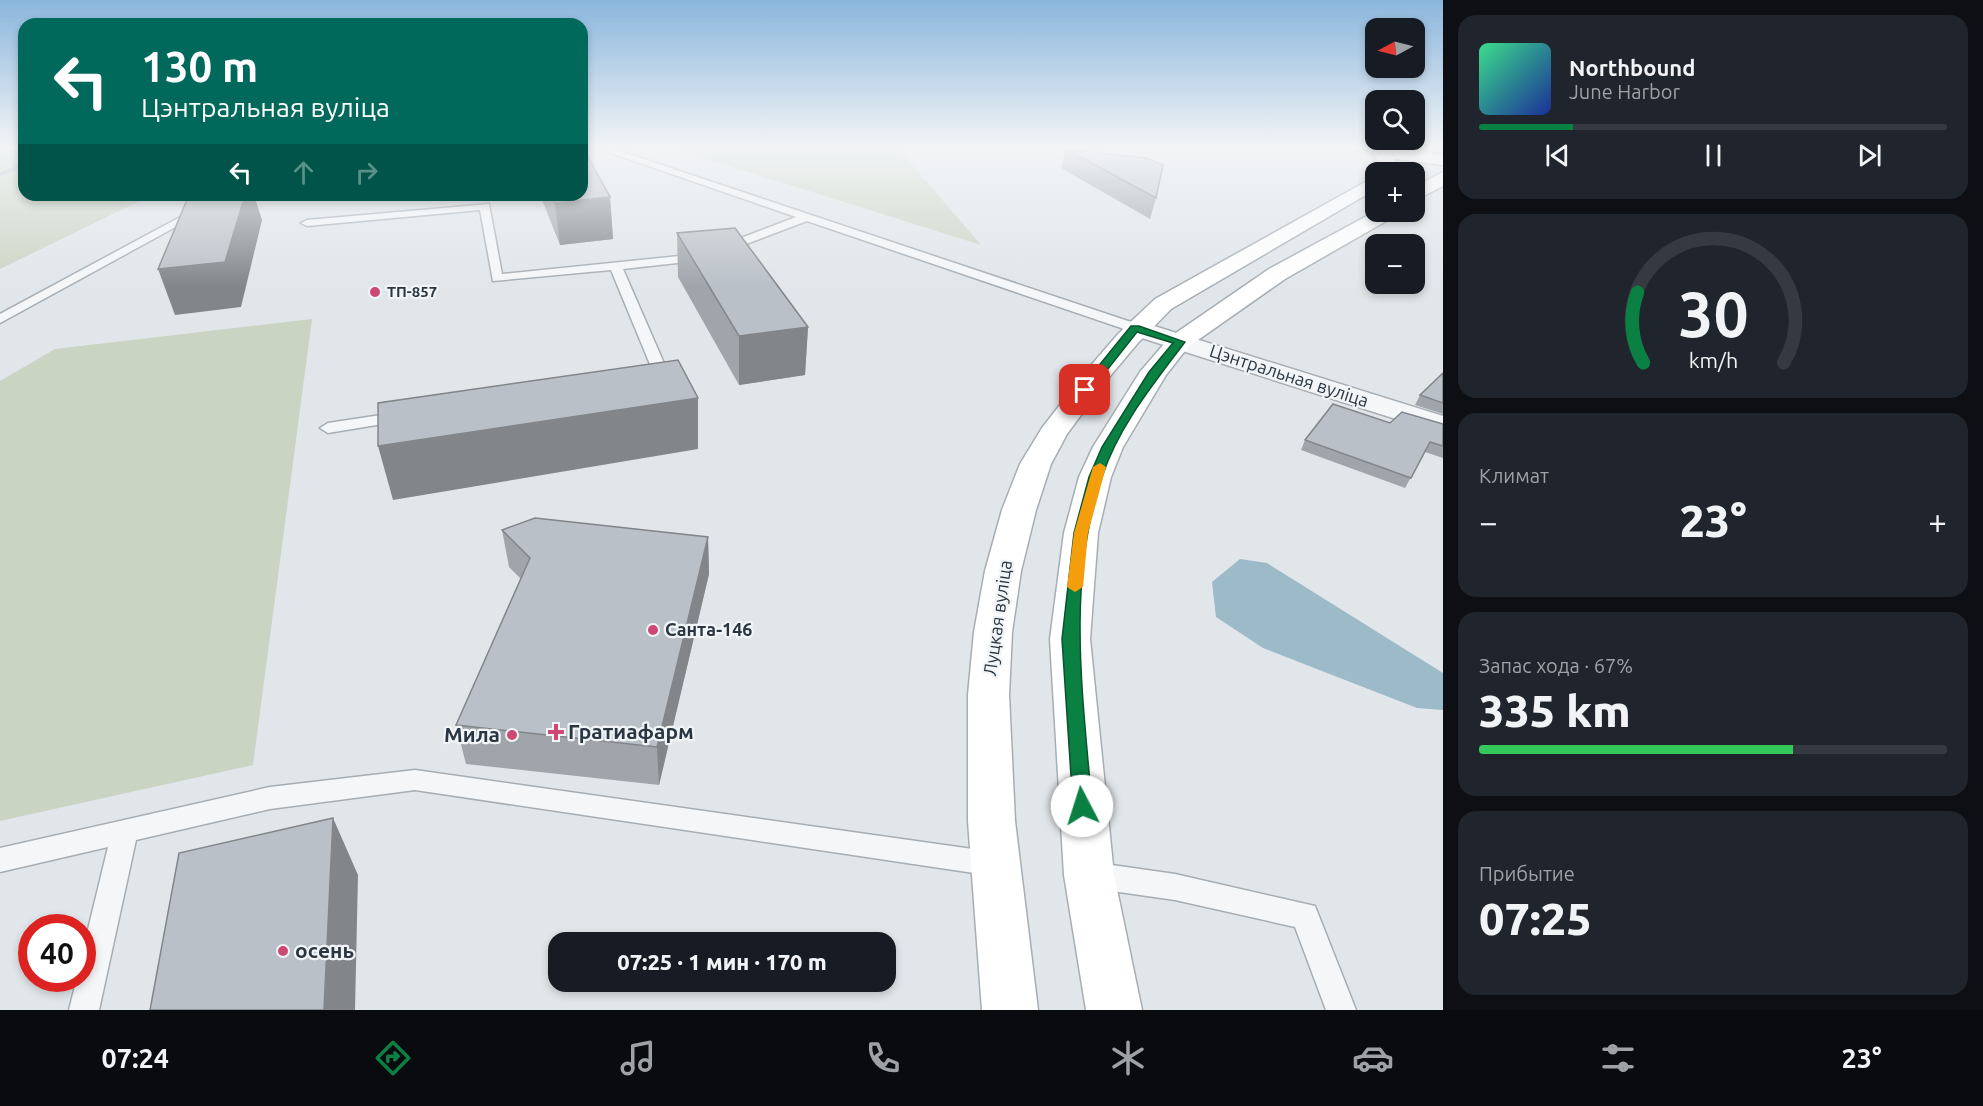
<!DOCTYPE html>
<html lang="ru">
<head>
<meta charset="utf-8">
<style>
  :root { --surface:#171b24; --page:#20242c; --text:#f1f3f6; --muted:#9ea1a6; --line:#363941; --accent:#0b8043 }
  body { margin:0; font-family:Ubuntu,sans-serif; background:var(--page); color:var(--text); height:100vh; display:flex; flex-direction:column; font-size:22px; white-space:nowrap }
  * { box-sizing:border-box; margin:0 }
  p { font-size:20px; color:var(--muted) }
  .icon { flex:none; width:33px; height:33px; fill:none; stroke:currentColor; stroke-width:2; stroke-linecap:round; stroke-linejoin:round }
  .map { position:relative; flex:1; overflow:hidden }
  .side { display:flex; flex-direction:column; gap:15px; padding:15px; background:#0d0f14; width:540px }
  .side>* { flex:none }
  .hud { position:absolute; left:18px; top:18px; width:570px; height:183px; border-radius:18px; box-shadow:0 3px 9px #0003; background:#00695c; color:#fff; overflow:hidden }
  .needle { width:39px; rotate:263deg }
  .tools { position:absolute; left:1365px; top:18px; display:grid; gap:12px }
  .tools a { display:grid; place-items:center; width:60px; height:60px; border-radius:12px; background:var(--surface); box-shadow:0 3px 9px #0003; font-size:30px }
  .speed { position:absolute; left:18px; top:914px; display:flex; gap:12px; font-size:30px; font-weight:700; text-align:center }
  .speed>* { display:grid; place-content:center; width:78px; height:78px; border-radius:50%; background:var(--surface); box-shadow:0 3px 9px #0003; line-height:1 }
  .speed .limit { border:9px solid #d22; background:#fff; color:#111 }
  .pin { position:absolute; display:grid; place-items:center; width:51px; height:51px; color:#fff; margin:-26px; border-radius:12px; box-shadow:0 3px 9px #0006 }
  .me { position:absolute; width:66px; margin:-33px; rotate:355deg; stroke-linejoin:round; filter:drop-shadow(0 0 4px #0008) }
  .turn { display:flex; align-items:center; gap:21px; height:126px; padding:0 24px; font-size:27px }
  .turn .icon { width:78px; height:78px; stroke-width:2.5 }
  .turn b { display:block; font-size:42px; line-height:51px }
  .lanes { display:flex; align-items:center; height:57px; padding:0 24px; background:#0003; justify-content:center; gap:30px; direction:ltr }
  .lanes .off { opacity:.35 }
  .big { font-size:45px; font-weight:800; line-height:1.1 }
  .side .card { flex:1; display:flex; flex-direction:column; justify-content:center; gap:9px; min-width:0; padding:0 21px; border-radius:18px; background:var(--page) }
  .side .dial { align-items:center; gap:0 }
  .dial svg { height:156px; overflow:visible; fill:none; stroke:var(--line); stroke-width:7; stroke-linecap:round; text-anchor:middle }
  .dial text { fill:var(--text); stroke:none }
  .song { display:flex; align-items:center; gap:18px }
  .cover { width:72px; height:72px; border-radius:9px; background:linear-gradient(135deg,hsl(150 70% 55%),hsl(230 70% 35%)) }
  .played { height:6px; border-radius:3px; background:linear-gradient(90deg,var(--accent) 20%,var(--line) 20%) }
  .keys { display:flex; justify-content:space-around; direction:ltr }
  .heat { display:flex; justify-content:space-between; align-items:center; font-size:33px; direction:ltr }
  .charge { height:9px; border-radius:4px; background:linear-gradient(90deg,#34c759 67%,var(--line) 0) }
  .trip { position:absolute; left:548px; top:932px; width:348px; height:60px; border-radius:18px; background:var(--surface); box-shadow:0 3px 9px #0003; font-weight:800; line-height:60px; text-align:center }
  .tabs { display:flex; height:96px; justify-content:space-around; align-items:center; background:#090b0e; color:var(--muted) }
  .tabs .icon { width:42px; height:42px }
  .tabs .current { color:var(--accent) }
  .tabs b { font-size:27px; color:var(--text) }
  main { display:flex; flex:1; min-height:0 }
  .map>svg:first-child { display:block }
  .green { fill:#cad4c3 }
  .water { fill:#9dbac9 }
  .lines { fill:none; stroke-linecap:round; stroke-linejoin:round }
  .stream { fill:#9dbac9; fill-rule:evenodd }
  .lane-casing { stroke:#a6aeb4; stroke-width:3 }
  .street-casing { stroke:#a6aeb4; stroke-width:3 }
  .secondary-casing { stroke:#a6aeb4; stroke-width:3 }
  .primary-casing { stroke:#a1adb5; stroke-width:3 }
  .lane { fill:#f4f6f8; fill-rule:evenodd }
  .street { fill:#f4f6f8; fill-rule:evenodd }
  .secondary { fill:#fff; fill-rule:evenodd }
  .primary { fill:#fff; fill-rule:evenodd }
  .wall { fill:#9fa5ab }
  .shaded-wall { fill:#82868b }
  .building { fill:#b9c0c7; stroke:#82868b; stroke-width:1.5 }
  .route { fill:#0b8043; stroke:#07532c; stroke-width:1.5 }
  .slow { fill:#f59e0b }
  .poi-dot { fill:#cd4874; stroke:#f1f5f7; stroke-width:2 }
  .labels { text-anchor:middle; stroke-width:4.5; stroke-linejoin:round; paint-order:stroke }
  .far-poi-label { font-size:15px; font-weight:bold; fill:#2a3742; stroke:#f1f5f7; text-anchor:start }
  .street-label { font-size:18px; fill:#2a3742; stroke:#f1f5f7 }
  .poi-label { font-size:18px; font-weight:bold; fill:#2a3742; stroke:#f1f5f7; text-anchor:start }
  .near-poi-label { font-size:21px; font-weight:bold; fill:#2a3742; stroke:#f1f5f7; text-anchor:start }
</style>
</head>
<body>
<main>
<div class="map">
<svg width="1443" height="1010" viewBox="0 0 1443 1010">
  <rect width="100%" height="100%" fill="#e1e6ea"/>
  <path class="green" d="M 0,145 L 24,145 L 24,195 L 152,195 L 0,269 Z
    M 662,145 L 895,145 L 981,245 Z
    M 312,319 L 253,765 L 0,821 L 0,381 L 55,349 Z"/>
  <path class="water" d="M 1240,559 L 1267,563 L 1443,673 L 1443,710 L 1417,708 L 1263,648 L 1216,617 L 1212,582 Z"/>
  <g class="lines">
    <path class="stream" d="M 24,163 L 24,167 L 0,176 L 0,172 Z"/>
    <g class="lane-casing">
      <path id="lane" d="M 588,145 L 602,145 L 1140,325 L 1142,328 L 1140,331 L 1130,331 L 807,221 L 704,260 L 623,269 L 670,377 L 668,380 L 654,382 L 647,378 L 654,374 L 611,270 L 493,281 L 480,210 L 307,226 L 301,223 L 307,220 L 489,204 L 502,274 L 699,254 L 796,217 Z
        M 221,195 L 234,195 L 0,323 L 0,314 Z
        M 401,412 L 409,417 L 407,420 L 328,433 L 320,428 L 328,423 Z
        M 415,770 L 994,852 L 1003,855 L 1007,864 L 1003,873 L 994,876 L 415,790 L 270,809 L 136,840 L 99,1010 L 69,1010 L 77,978 L 82,978 L 82,954 L 108,847 L 0,872 L 0,848 L 270,787 Z
        M 1091,862 L 1175,874 L 1315,906 L 1356,1010 L 1326,1010 L 1295,927 L 1175,900 L 1091,888 L 1081,884 L 1077,875 L 1081,866 Z"/>
    </g>
    <g class="street-casing">
      <path id="street" d="M 1135,320 L 1443,416 L 1443,434 L 1126,333 L 1122,328 L 1126,323 Z"/>
    </g>
    <g class="secondary-casing">
      <path id="secondary" d="M 1372,145 L 1384,145 L 1395,158 L 1395,172 L 1377,172 L 1377,159 L 1369,149 Z
        M 1443,172 L 1443,186 L 1414,201 L 1414,187 Z
        M 1376,176 L 1376,189 L 1171,309 L 1137,344 L 1106,381 L 1067,434 L 1051,464 L 1036,510 L 1021,571 L 1012,632 L 1009,695 L 1015,821 L 1038,1010 L 982,1010 L 968,821 L 968,695 L 974,632 L 985,571 L 1002,510 L 1020,464 L 1042,428 L 1087,370 L 1119,333 L 1155,299 Z
        M 1376,211 L 1398,212 L 1395,216 L 1285,279 L 1188,347 L 1166,375 L 1123,447 L 1111,477 L 1098,533 L 1090,639 L 1114,875 L 1142,1010 L 1086,1010 L 1064,875 L 1050,639 L 1064,533 L 1079,477 L 1093,447 L 1140,372 L 1170,337 L 1269,269 Z"/>
    </g>
    <g class="primary-casing">
      <path id="primary" d="M 1361,145 L 1387,145 L 1443,155 L 1443,165 L 1396,159 L 1363,149 Z"/>
    </g>
    <use href="#lane" class="lane"/>
    <use href="#street" class="street"/>
    <use href="#secondary" class="secondary"/>
    <use href="#primary" class="primary"/>
  </g>
  <path class="wall" d="M 1066,149 L 1156,198 L 1150,219 L 1061,168 Z
    M 540,195 L 582,195 L 610,197 L 613,239 L 560,245 Z
    M 677,233 L 808,327 L 805,375 L 739,385 L 678,277 Z
    M 1443,373 L 1443,414 L 1415,405 L 1420,395 Z
    M 1390,423 L 1443,424 L 1443,458 L 1425,452 L 1405,488 L 1301,450 L 1305,440 Z
    M 502,530 L 708,537 L 709,574 L 659,785 L 466,764 L 456,725 L 521,579 L 509,567 Z"/>
  <path class="shaded-wall" d="M 245,195 L 254,195 L 262,220 L 241,307 L 175,315 L 158,269 Z
    M 610,197 L 613,239 L 560,245 L 555,203 Z
    M 808,327 L 805,375 L 739,385 L 739,336 Z
    M 698,398 L 698,449 L 393,500 L 378,446 Z
    M 708,537 L 709,574 L 659,785 L 657,747 Z
    M 333,818 L 358,875 L 355,1010 L 324,1010 Z"/>
  <path class="building" d="M 582,146 L 610,197 L 555,203 L 552,195 L 582,195 Z
    M 1066,149 L 1146,158 L 1163,165 L 1156,198 Z
    M 189,195 L 245,195 L 225,262 L 158,269 Z
    M 735,228 L 808,327 L 739,336 L 677,233 Z
    M 678,360 L 698,398 L 378,446 L 378,403 Z
    M 1443,373 L 1443,403 L 1420,395 Z
    M 1333,404 L 1390,423 L 1402,412 L 1443,424 L 1443,446 L 1430,442 L 1411,478 L 1305,440 Z
    M 535,518 L 708,537 L 657,747 L 456,725 L 530,558 L 502,530 Z
    M 333,818 L 324,1010 L 150,1010 L 179,853 Z"/>
  <linearGradient id="sky" x2="0" y2="1"><stop stop-color="#8ab6dc"/><stop offset="0.51" stop-color="#f2f4f6"/><stop offset="1" stop-color="#f2f4f6" stop-opacity="0"/></linearGradient>
  <rect width="1443" height="287" fill="url(#sky)"/>
  <path class="route" d="M 1131,326 L 1139,326 L 1185,342 C 1154,383 1118,427 1102,477 C 1066,583 1083,697 1092,806 L 1089,812 L 1082,814 L 1076,812 L 1073,806 L 1062,639 L 1074,533 L 1089,477 L 1102,447 L 1149,372 L 1173,343 L 1137,332 L 1089,393 L 1079,390 Z"/>
  <path class="slow" d="M 1100,463 L 1106,467 L 1088,533 L 1083,587 L 1075,592 L 1067,587 L 1074,533 L 1093,467 Z"/>
  <g class="poi-dot">
    <circle cx="375" cy="292" r="6"/>
    <circle cx="653" cy="630" r="6"/>
    <path d="M553 723h6v6h6v6h-6v6h-6v-6h-6v-6h6z"/>
    <circle cx="512" cy="735" r="6"/>
    <circle cx="283" cy="951" r="6"/>
  </g>
  <g class="labels">
    <g class="far-poi-label">
      <text x="387" y="297">ТП-857</text>
    </g>
    <g class="street-label">
      <text transform="translate(1289 376) rotate(18)" y="6">Цэнтральная вуліца</text>
      <text transform="translate(998 618) rotate(-82)" y="6">Луцкая вуліца</text>
    </g>
    <g class="poi-label">
      <text x="665" y="636">Санта-146</text>
    </g>
    <g class="near-poi-label">
      <text x="568" y="739">Гратиафарм</text>
      <text x="500" y="742" text-anchor="end">Мила</text>
      <text x="295" y="958">осень</text>
    </g>
  </g>
</svg>
<div class="tools">
<a><svg class="needle" viewBox="-14 -14 28 28"><path d="M0-13l5 13h-10z" fill="#e53935"/><path d="M0 13l5-13h-10z" fill="#9ea1a6"/></svg></a>
<a><svg class="icon" aria-label="search" viewBox="0 0 24 24"><circle cx="10" cy="10" r="6"/><path d="M15 15l6 6"/></svg></a>
<a>+</a>
<a>−</a>
</div>
<div class="speed"><div class="limit">40</div></div>
<div class="pin" style="left:1085px;top:390px;background:#d93025"><svg class="icon" aria-label="arrive" viewBox="0 0 24 24"><path d="M6 21V4h12l-3 4 3 4H6"/></svg></div>
<svg class="me" style="left:1082px;top:806px" viewBox="-20 -20 40 40"><circle r="19" fill="#fff"/><path d="M0-13L10 11 0 6-10 11z" fill="#0b8043"/></svg>
<div class="trip">07:25 · 1 мин · 170 m</div>
<div class="hud">
<div class="turn"><svg class="icon" aria-label="left" viewBox="0 0 24 24"><path d="M17 20v-9H6M10 6l-5 5 5 5"/></svg><div><b>130 m</b>Цэнтральная вуліца</div></div>
<div class="lanes"><svg class="icon" aria-label="left" viewBox="0 0 24 24"><path d="M17 20v-9H6M10 6l-5 5 5 5"/></svg><svg class="icon off" aria-label="ahead" viewBox="0 0 24 24"><path d="M12 20V5M6 11l6-6 6 6"/></svg><svg class="icon off" aria-label="right" viewBox="0 0 24 24"><path d="M7 20v-9h11M14 6l5 5-5 5"/></svg></div>
</div>
</div>
<section class="side">
<div class="card">
<div class="song"><i class="cover"></i><div><b>Northbound</b><p>June Harbor</p></div></div>
<div class="played"></div>
<div class="keys"><svg class="icon" aria-label="previous" viewBox="0 0 24 24"><path d="M18 5L8 12l10 7zM5 5v14"/></svg><svg class="icon" aria-label="pause" viewBox="0 0 24 24"><path d="M8 5v14M16 5v14"/></svg><svg class="icon" aria-label="next" viewBox="0 0 24 24"><path d="M6 5l10 7-10 7zM19 5v14"/></svg></div>
</div>
<div class="card dial"><svg viewBox="0 0 100 80">
<path d="M14 69A42 42 0 1 1 86 69"/>
<path d="M14 69A42 42 0 0 1 11 33" stroke="#0b8043"/>
<text x="50" y="56" font-size="32" font-weight="700">30</text>
<text x="50" y="72" font-size="11">km/h</text>
</svg></div>
<div class="card"><p>Климат</p>
<div class="heat"><a>−</a><b class="big">23°</b><a>+</a></div>
</div>
<div class="card"><p>Запас хода · 67%</p><b class="big">335 km</b><div class="charge"></div></div>
<div class="card"><p>Прибытие</p><b class="big">07:25</b></div>
</section>
</main>
<nav class="tabs">
<b>07:24</b>
<svg class="icon current" aria-label="directions" viewBox="0 0 24 24"><path d="M12 3l9 9-9 9-9-9zM9 14v-3h6M13 9l2 2-2 2"/></svg>
<svg class="icon" aria-label="music" viewBox="0 0 24 24"><path d="M9 18V5l10-2v13"/><circle cx="6" cy="18" r="3"/><circle cx="16" cy="16" r="3"/></svg>
<svg class="icon" aria-label="phone" viewBox="0 0 24 24"><path d="M5 4h4l2 5-3 2q2 4 5 5l2-3 5 2v4C11 20 4 13 5 4z"/></svg>
<svg class="icon" aria-label="climate" viewBox="0 0 24 24"><path d="M12 3v18M4 7l16 10M4 17L20 7"/></svg>
<svg class="icon" aria-label="car" viewBox="0 0 24 24"><path d="M5 17H2v-5l4-1 3-4h7l3 4 3 1v5h-3M9 17h6M6 11h13"/><circle cx="7" cy="17" r="2"/><circle cx="17" cy="17" r="2"/></svg>
<svg class="icon" aria-label="filters" viewBox="0 0 24 24"><path d="M4 7h16M4 17h16"/><circle cx="9" cy="7" r="2"/><circle cx="15" cy="17" r="2"/></svg>
<b>23°</b>
</nav>
</body>
</html>
